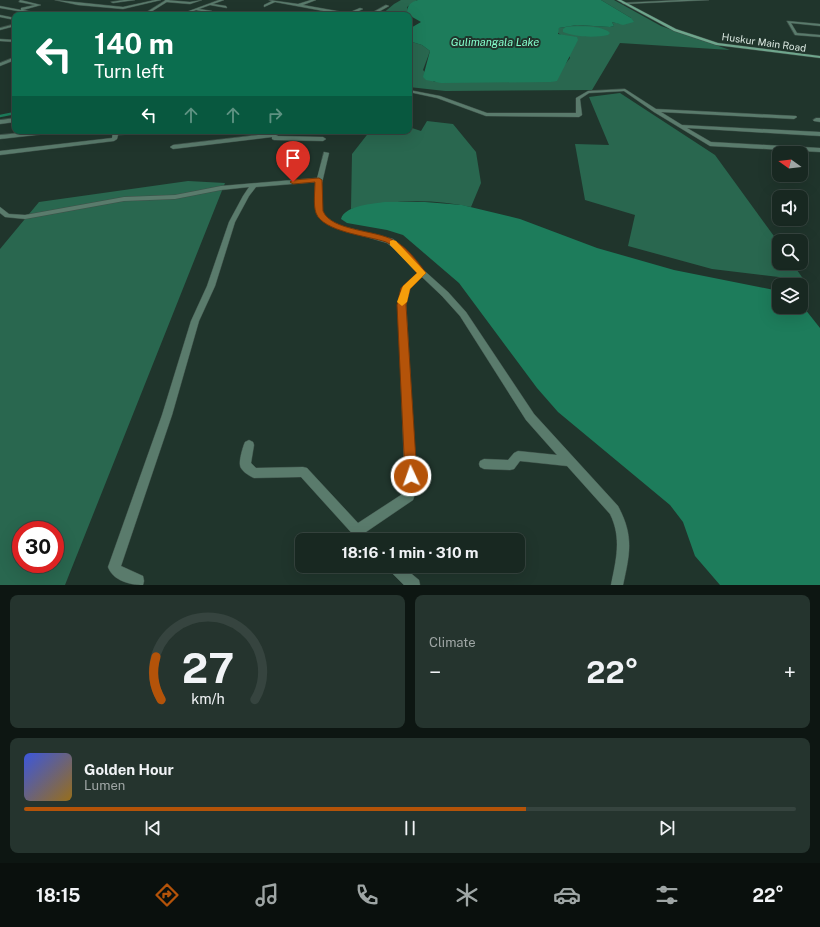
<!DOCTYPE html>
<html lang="en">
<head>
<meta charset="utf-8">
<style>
  :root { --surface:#182821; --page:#25342e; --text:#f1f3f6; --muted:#9fa6a5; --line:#36443f; --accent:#b45309 }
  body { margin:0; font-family:"Public Sans",sans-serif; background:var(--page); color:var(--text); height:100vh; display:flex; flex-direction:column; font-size:15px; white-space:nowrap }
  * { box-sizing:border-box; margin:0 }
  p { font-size:13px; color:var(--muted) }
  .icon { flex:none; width:22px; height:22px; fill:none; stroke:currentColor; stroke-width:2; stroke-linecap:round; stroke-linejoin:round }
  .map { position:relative; height:585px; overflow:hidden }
  .side { display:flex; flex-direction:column; gap:10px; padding:10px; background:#0d1612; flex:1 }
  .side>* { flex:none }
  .hud { position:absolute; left:12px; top:12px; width:400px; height:122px; border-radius:8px; box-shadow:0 4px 16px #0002,0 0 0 1px var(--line); background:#0b6e4f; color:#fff; overflow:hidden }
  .needle { width:26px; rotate:285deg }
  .buttons { position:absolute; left:772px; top:146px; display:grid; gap:8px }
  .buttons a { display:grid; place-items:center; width:36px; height:36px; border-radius:8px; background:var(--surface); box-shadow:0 4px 16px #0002,0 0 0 1px var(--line); font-size:20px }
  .speed { position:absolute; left:12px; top:521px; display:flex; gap:8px; font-size:20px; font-weight:700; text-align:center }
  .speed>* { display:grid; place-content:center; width:52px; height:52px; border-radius:50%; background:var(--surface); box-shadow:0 4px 16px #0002,0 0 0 1px var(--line); line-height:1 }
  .speed .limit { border:6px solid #d22; background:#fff; color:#111 }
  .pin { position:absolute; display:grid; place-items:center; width:34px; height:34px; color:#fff; margin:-41px -17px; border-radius:50% 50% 50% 0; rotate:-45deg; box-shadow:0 0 4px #0007 }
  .pin .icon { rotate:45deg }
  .me { position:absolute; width:44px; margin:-22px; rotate:357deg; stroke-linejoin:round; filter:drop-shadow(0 0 3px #0008) }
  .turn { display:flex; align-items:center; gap:14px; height:84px; padding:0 16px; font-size:18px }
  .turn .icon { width:52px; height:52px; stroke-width:2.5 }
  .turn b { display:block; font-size:28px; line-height:34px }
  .lanes { display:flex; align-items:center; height:38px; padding:0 16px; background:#0003; justify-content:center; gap:20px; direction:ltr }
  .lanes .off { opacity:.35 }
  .big { font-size:30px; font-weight:700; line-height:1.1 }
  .side .tile { flex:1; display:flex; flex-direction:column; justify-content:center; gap:6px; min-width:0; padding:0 14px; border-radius:8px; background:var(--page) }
  .side .dial { align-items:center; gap:0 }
  .dial svg { height:104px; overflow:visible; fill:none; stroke:var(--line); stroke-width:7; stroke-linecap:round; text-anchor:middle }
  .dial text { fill:var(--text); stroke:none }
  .song { display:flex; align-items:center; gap:12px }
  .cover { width:48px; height:48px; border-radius:6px; background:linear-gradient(135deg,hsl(230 70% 55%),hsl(40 70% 35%)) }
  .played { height:4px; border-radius:2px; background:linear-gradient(90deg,var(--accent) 65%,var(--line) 65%) }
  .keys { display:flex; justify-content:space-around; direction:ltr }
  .heat { display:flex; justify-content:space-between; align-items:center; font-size:22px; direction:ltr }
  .side .tiles { flex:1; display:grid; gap:10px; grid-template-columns:1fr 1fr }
  .tile:last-child { grid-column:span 2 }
  .trip { position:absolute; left:295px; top:533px; width:230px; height:40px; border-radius:8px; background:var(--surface); box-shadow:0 4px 16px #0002,0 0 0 1px var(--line); font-weight:700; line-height:40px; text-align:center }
  .menu { display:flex; height:64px; justify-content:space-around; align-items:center; background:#0a100d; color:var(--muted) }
  .menu .icon { width:28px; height:28px }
  .menu .selected { color:var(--accent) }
  .menu b { font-size:18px; color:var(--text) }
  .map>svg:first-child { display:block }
  .green { fill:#29674f; fill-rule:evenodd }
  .water { fill:#1d7c5b }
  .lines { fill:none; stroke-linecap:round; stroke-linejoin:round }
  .stream { stroke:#1d7c5b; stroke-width:2.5 }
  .minor-casing { stroke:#3e5149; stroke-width:1 }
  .tertiary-casing { stroke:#3e5149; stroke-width:1 }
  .secondary-casing { stroke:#3e5149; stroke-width:1 }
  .minor { fill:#5a7b6c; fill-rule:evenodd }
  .tertiary { fill:#5a7b6c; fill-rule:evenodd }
  .secondary { fill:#6fa68d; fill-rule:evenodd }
  .route { fill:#b45309; stroke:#753606 }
  .slow { fill:#f59e0b }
  .labels { text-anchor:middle; stroke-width:4; stroke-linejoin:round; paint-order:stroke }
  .far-street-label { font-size:10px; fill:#dae7e0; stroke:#20352c }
  .far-water-label { font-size:11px; font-style:italic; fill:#85fdcc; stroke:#20352c }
</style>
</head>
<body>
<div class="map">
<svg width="820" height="585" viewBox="0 0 820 585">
  <rect width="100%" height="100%" fill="#20352c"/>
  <path class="green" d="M 401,0 L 417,0 L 407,7 L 409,15 L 381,15 L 394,4 Z
    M 601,0 L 614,0 L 661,26 L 730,50 L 620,43 L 592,90 L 445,91 L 409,87 L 409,41 L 422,45 L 430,51 L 423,70 L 434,82 L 551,82 L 570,58 L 561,35 L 557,32 L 559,28 L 577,25 L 610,27 L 614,26 L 612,22 L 621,24 L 631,18 Z
    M 620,93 L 715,155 L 779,243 L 779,263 L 792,263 L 804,280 L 712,269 L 628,246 L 635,215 L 585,200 L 575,144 L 609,145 L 589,97 Z
    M 427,121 L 453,124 L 476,152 L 481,183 L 471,207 C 432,198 389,200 351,209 L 352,154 L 370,131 L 409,131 L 409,127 L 421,131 Z
    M 188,181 L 225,183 L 65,585 L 0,585 L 0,249 L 39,202 ZM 21,530 L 55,530 L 55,564 L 21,564 Z"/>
  <path class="water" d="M 418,0 L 601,0 L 631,18 L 634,22 L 623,25 L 612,22 L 614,26 L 610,27 L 577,25 L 559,28 L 558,34 L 577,37 L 578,40 L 557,81 L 551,82 L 441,83 L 426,80 L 423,77 L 430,51 L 422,45 L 409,41 L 409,29 L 421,22 L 407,14 C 407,6 410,2 418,0 Z
    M 566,27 C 576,26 603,25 610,33 L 608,35 C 595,38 575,37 563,32 L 563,29 Z
    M 385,202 L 425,202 L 462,205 L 520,219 L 597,248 L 674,270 L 779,291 L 779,307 L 801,307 L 801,304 L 820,328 L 820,585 L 720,585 L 695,556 L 683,522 L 670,505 L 558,412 L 537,388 L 459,283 L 403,235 L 387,230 L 347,223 L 341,219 C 345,205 373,204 385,202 Z"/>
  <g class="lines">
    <path class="stream" d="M 0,116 L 15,113"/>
    <g class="minor-casing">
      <path id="minor" d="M 20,0 L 41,5 L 23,10 L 49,15 L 41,15 L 0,8 L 0,6 L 21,10 L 21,8 L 35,5 L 19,2 Z
        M 55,0 L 123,7 L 155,0 L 161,0 L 123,9 L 78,5 Z
        M 124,0 L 135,0 L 113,3 L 111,2 Z
        M 165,0 L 190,2 L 202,0 L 190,4 L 166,2 Z
        M 219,0 L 224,0 L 213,4 L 226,6 L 227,8 L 210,5 L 199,9 L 212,11 L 212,13 L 196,10 L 183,15 L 168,15 L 178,15 Z
        M 269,0 L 298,4 L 311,0 L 316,0 L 303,5 L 348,13 L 360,8 L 363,9 L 352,14 L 354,15 L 345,15 L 275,2 L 264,7 L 264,5 L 272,1 Z
        M 681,0 L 709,0 L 624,4 L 622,3 Z
        M 386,5 L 389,6 L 373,15 L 368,15 Z
        M 0,15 L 15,18 L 15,20 L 0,17 Z
        M 787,21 L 820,24 L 820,26 L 791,23 L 797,33 L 820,35 L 820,37 L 795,35 Z
        M 15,24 L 15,26 L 0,30 L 0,28 Z
        M 625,89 L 656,109 L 796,116 L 797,117 L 794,119 L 661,112 L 682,125 L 820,132 L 820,136 L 687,128 L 711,142 L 820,148 L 820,152 L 710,146 L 654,112 L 624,91 L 589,93 L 580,99 L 582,115 L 579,117 L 486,116 L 437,98 L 409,92 L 409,90 L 440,96 L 487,113 L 576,113 L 576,98 L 588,91 Z
        M 15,118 L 15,122 L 0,124 L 0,120 Z
        M 816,118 L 820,118 L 820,122 L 814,121 L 813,120 Z
        M 40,131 L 57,131 L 54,133 L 0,139 L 0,135 Z
        M 113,131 L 119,131 L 118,132 L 149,131 L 146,133 L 118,135 L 117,139 L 114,141 L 0,155 L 0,151 L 112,138 Z
        M 275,133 L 278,135 L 276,136 L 323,137 L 326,139 L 323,141 L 274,140 L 272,139 L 272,137 L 173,149 L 170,147 L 173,145 Z
        M 324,152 L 329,153 L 321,187 L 322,211 L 325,216 L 337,225 L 393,239 L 402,246 L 418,265 L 448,292 L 466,312 L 534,414 L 618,506 C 634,536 630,553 623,585 L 611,585 C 616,560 622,538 610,514 L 567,466 L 520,461 L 514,469 L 510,470 L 484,469 L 480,467 L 479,464 L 480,461 L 484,459 L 508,460 L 514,453 L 518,451 L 557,455 L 526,420 L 460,316 L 442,296 L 422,277 L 410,289 L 406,305 L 417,488 L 413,500 L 366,532 L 372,540 L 358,540 L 301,477 L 254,478 C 249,476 240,470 240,465 C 239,460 243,446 245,442 L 249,440 L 253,442 L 254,445 L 251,463 L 256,468 L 303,467 L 307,468 L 358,523 L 404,493 L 405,488 L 398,305 L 402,288 L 417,273 L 396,250 L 387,243 L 333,227 L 320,218 L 316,211 L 315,187 L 316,182 L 256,187 L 249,196 L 235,222 L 215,286 L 199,321 L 172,415 L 121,566 L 143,576 L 144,581 L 143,585 C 131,585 113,581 108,567 L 162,415 L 191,321 L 207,286 L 229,222 L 243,196 L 249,187 L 221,190 L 175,199 L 124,201 L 25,219 L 5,217 L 0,213 L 0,207 L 9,214 L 25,215 L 124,197 L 175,195 L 221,186 L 317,178 Z
        M 387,566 L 402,566 L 419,580 L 420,585 L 404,585 L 389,570 Z"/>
    </g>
    <g class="tertiary-casing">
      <path id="tertiary" d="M 166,0 L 170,0 L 146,15 L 142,15 Z
        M 0,39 L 15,40 L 15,42 L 0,41 Z
        M 15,57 L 15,60 L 0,66 L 0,63 Z"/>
    </g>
    <g class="secondary-casing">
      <path id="secondary" d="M 617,0 L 621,0 L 676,29 L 718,43 L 820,56 L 820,58 L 716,45 L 674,31 Z"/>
    </g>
    <use href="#minor" class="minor"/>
    <use href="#tertiary" class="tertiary"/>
    <use href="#secondary" class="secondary"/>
  </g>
  <path class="route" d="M 319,178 L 322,180 L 323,211 C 331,231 376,230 393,240 C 406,246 418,262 426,273 L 410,289 L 406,305 L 417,476 L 415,480 L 411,482 L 407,480 L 405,476 L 397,305 L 401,288 L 417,273 C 408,263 398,247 386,242 C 369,236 323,232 316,213 C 313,204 315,192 315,182 L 293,184 L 290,182 L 293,180 Z"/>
  <path class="slow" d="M 393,240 L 396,241 L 426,273 L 410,289 L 407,302 L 402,306 L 397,302 L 403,286 L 417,273 L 390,245 L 390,241 Z"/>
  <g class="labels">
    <g class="far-street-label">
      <text transform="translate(764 42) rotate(8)" y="4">Huskur Main Road</text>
    </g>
    <g class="far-water-label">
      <text x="495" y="46">Gulimangala Lake</text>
    </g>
  </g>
</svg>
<div class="buttons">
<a><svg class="needle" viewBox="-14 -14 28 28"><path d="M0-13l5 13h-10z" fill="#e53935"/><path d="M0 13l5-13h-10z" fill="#9fa6a5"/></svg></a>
<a><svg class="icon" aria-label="sound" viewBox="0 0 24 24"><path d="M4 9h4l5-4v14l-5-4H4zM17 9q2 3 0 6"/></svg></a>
<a><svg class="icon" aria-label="search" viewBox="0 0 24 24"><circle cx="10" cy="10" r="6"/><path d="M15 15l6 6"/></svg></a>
<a><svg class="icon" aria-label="layers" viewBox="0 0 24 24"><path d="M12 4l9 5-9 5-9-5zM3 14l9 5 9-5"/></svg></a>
</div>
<div class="speed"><div class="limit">30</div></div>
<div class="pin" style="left:293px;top:182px;background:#d93025"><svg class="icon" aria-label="arrive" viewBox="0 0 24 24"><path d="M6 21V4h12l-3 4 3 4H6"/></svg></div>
<svg class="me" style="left:411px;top:476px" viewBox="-20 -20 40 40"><circle r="17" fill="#b45309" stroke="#fff" stroke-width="3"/><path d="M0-11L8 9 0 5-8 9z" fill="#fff"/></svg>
<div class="trip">18:16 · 1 min · 310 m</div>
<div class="hud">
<div class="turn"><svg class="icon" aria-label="left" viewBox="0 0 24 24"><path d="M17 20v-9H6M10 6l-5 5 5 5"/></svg><div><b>140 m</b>Turn left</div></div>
<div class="lanes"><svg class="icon" aria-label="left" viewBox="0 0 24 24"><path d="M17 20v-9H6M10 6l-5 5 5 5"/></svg><svg class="icon off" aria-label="ahead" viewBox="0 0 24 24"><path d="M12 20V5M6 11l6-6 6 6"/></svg><svg class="icon off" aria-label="ahead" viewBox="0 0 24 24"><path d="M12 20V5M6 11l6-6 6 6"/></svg><svg class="icon off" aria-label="right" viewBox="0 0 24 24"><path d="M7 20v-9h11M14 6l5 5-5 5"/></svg></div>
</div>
</div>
<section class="side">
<div class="tiles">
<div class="tile dial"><svg viewBox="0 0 100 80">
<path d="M14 69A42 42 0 1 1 86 69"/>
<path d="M14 69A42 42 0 0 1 10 36" stroke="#b45309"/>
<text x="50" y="56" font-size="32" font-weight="700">27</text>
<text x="50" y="72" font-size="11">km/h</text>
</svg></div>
<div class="tile"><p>Climate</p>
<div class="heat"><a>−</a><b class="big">22°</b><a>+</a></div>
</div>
<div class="tile">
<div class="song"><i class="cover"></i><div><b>Golden Hour</b><p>Lumen</p></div></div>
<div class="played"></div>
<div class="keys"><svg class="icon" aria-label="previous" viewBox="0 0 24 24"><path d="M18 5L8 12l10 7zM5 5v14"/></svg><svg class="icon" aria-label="pause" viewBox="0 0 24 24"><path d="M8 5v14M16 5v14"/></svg><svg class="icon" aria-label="next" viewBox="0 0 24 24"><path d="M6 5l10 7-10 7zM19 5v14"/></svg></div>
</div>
</div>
</section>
<nav class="menu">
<b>18:15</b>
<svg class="icon selected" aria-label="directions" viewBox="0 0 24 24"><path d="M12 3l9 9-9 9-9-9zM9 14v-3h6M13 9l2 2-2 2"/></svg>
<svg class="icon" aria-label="music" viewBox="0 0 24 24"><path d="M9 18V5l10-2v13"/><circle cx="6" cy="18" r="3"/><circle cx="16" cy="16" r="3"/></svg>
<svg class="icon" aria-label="phone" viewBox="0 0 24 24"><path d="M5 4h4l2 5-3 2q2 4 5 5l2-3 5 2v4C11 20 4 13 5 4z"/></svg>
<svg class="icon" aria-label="climate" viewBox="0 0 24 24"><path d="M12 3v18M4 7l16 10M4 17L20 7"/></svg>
<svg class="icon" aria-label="car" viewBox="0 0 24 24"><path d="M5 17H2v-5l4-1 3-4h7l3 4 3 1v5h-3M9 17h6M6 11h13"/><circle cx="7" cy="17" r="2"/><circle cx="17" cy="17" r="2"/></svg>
<svg class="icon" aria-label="filters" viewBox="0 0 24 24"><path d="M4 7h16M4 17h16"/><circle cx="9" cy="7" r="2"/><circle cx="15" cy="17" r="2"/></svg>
<b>22°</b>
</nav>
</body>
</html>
